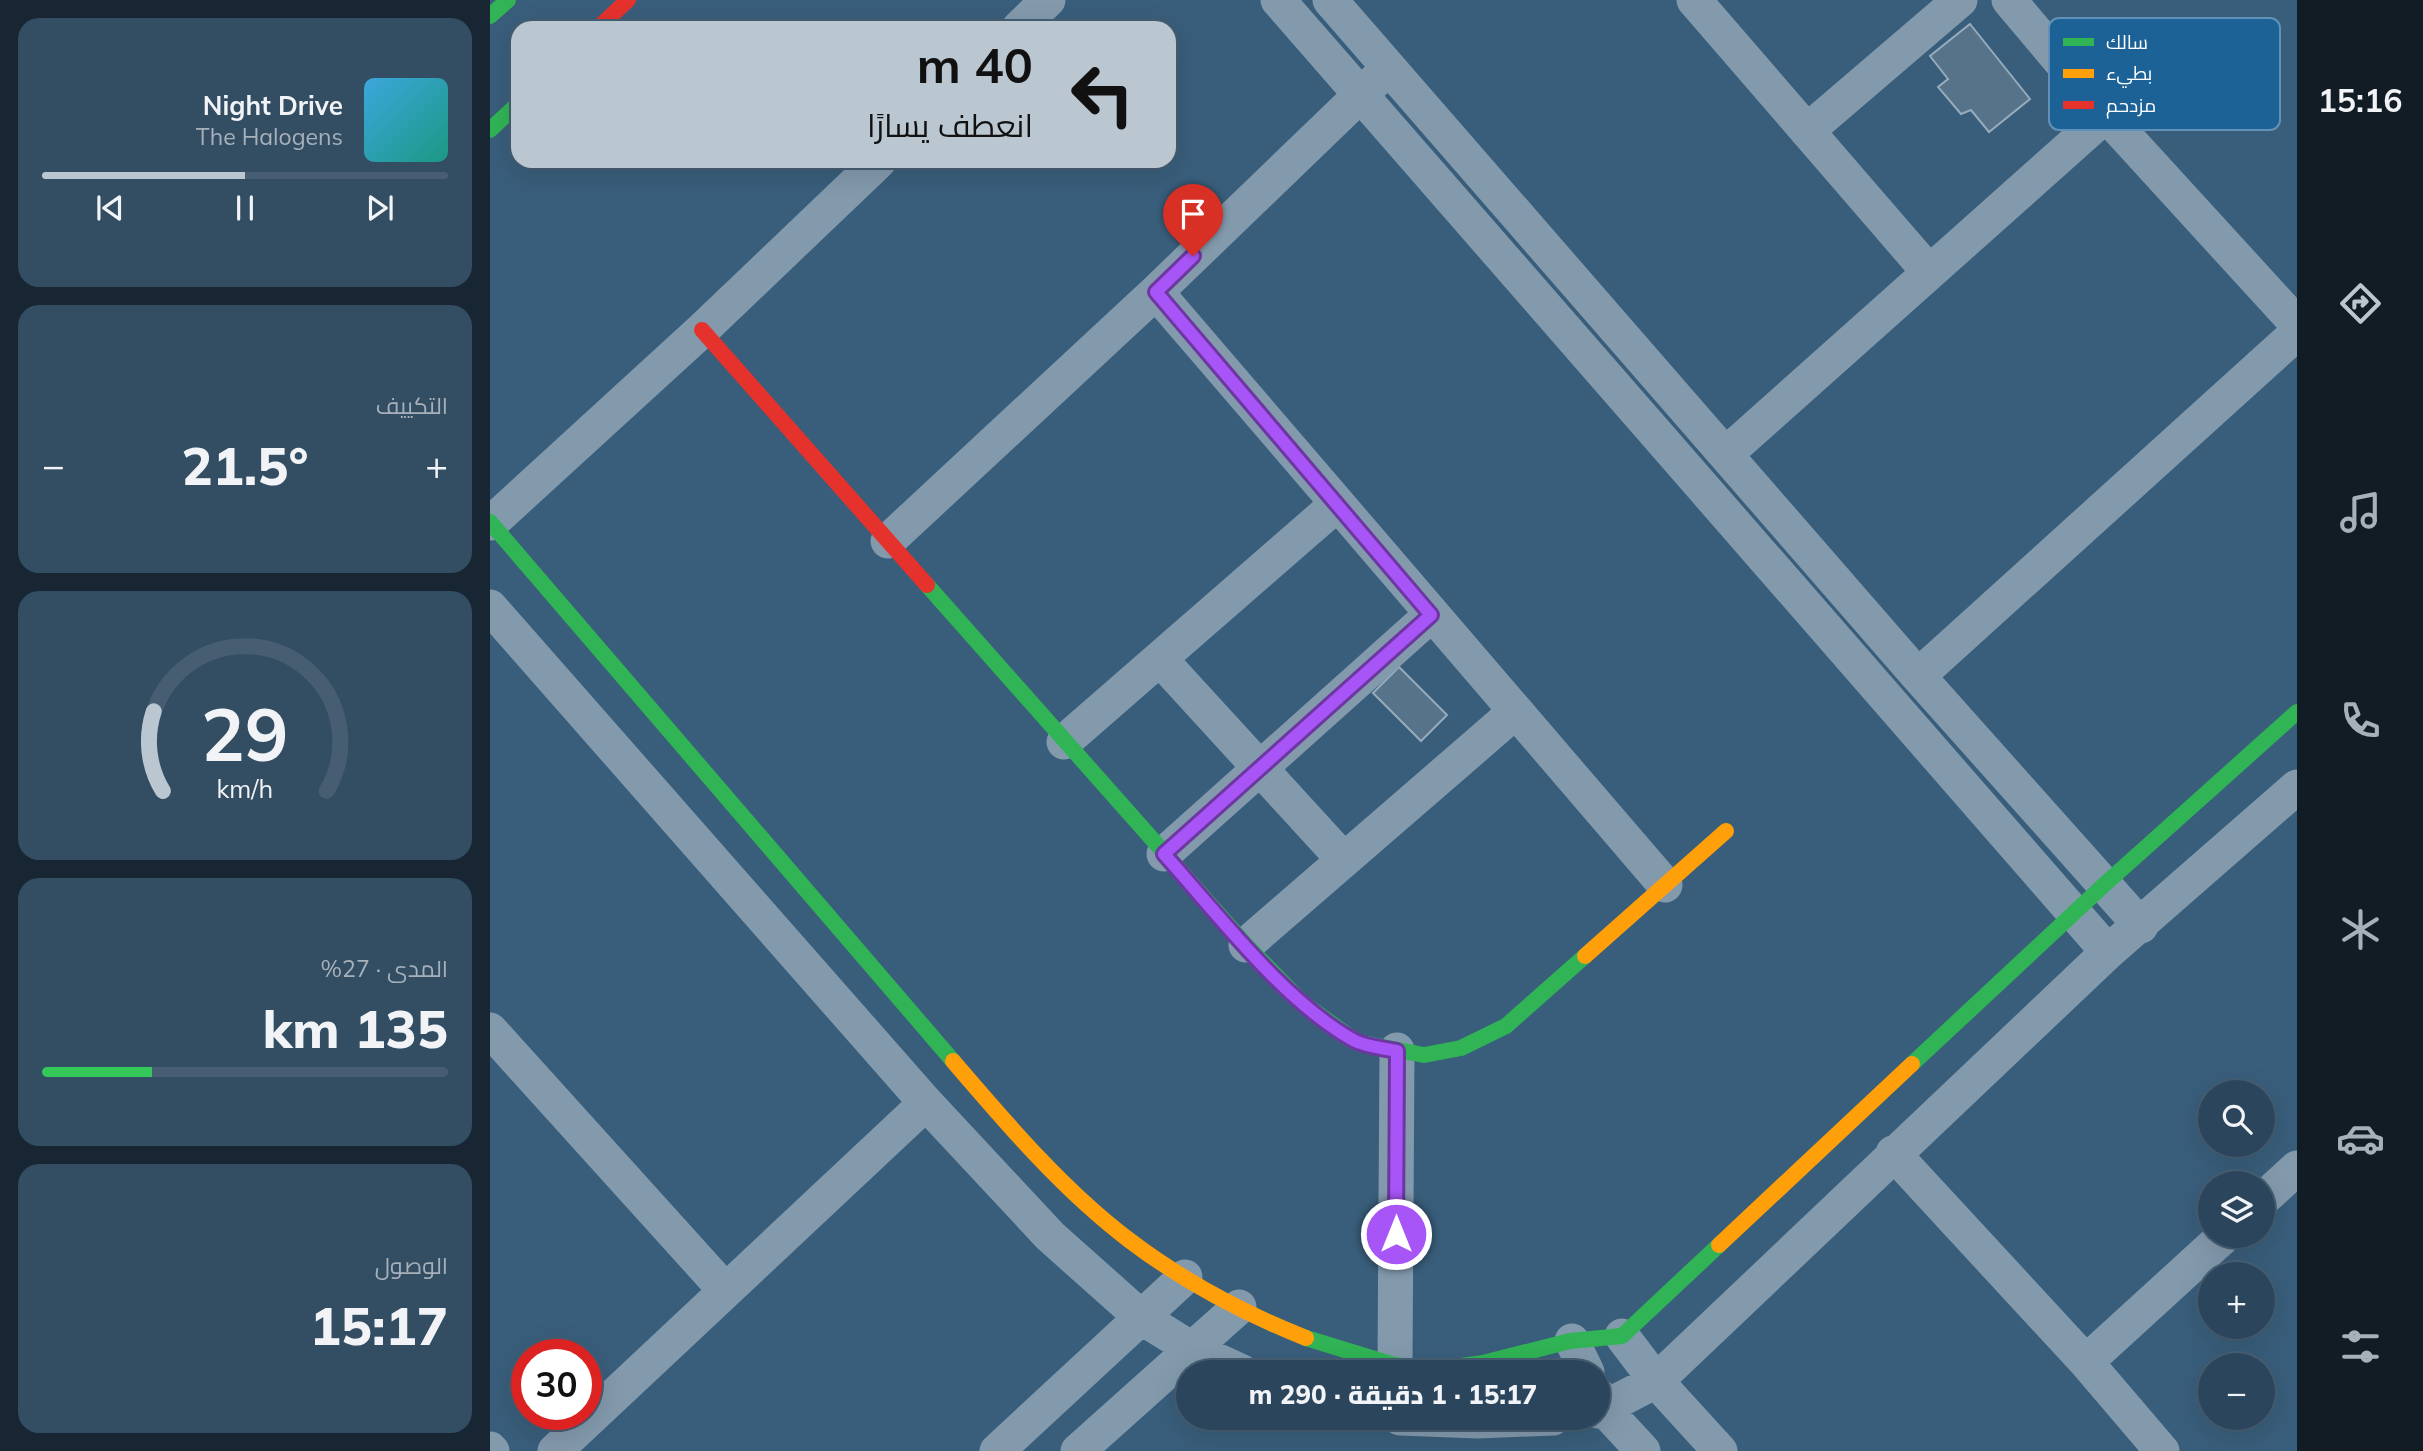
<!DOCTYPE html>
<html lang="ar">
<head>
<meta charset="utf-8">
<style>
  :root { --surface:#2b465c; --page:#334d62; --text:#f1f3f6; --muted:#a6b1bb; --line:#475e72; --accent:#bac7d1 }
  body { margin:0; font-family:Mulish,Cairo,sans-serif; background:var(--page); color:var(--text); direction:rtl; height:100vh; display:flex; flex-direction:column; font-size:26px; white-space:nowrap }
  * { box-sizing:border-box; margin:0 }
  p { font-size:23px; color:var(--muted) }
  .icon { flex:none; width:38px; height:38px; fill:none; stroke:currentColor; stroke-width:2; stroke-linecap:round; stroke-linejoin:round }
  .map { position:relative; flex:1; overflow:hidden; direction:ltr }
  .side { display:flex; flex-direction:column; gap:18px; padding:18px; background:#182633; width:490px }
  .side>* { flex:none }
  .top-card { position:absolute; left:21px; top:21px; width:665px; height:147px; border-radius:21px; box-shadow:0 7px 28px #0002,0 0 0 2px var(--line); direction:rtl; background:#bac7d1; color:#111; overflow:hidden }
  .controls { position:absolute; left:1708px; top:1080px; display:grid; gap:14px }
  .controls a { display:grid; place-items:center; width:77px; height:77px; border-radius:50%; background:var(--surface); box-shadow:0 7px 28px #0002,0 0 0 2px var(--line); font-size:35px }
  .speed { position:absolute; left:21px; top:1339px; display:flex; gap:14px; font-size:35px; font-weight:700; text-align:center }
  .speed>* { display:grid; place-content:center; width:91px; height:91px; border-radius:50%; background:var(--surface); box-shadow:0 7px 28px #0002,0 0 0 2px var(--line); line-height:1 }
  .speed .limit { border:10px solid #d22; background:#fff; color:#111 }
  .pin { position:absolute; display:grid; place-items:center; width:60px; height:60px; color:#fff; margin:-72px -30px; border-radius:50% 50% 50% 0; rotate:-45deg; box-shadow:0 0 7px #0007 }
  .pin .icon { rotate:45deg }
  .me { position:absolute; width:77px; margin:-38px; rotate:0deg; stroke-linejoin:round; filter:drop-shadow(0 0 5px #0008) }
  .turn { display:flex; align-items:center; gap:24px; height:147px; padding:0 28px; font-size:32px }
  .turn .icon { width:91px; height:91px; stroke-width:2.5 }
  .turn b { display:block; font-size:49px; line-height:60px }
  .big { font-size:52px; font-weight:800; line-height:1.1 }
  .side .card { flex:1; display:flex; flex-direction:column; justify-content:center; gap:10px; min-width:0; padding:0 24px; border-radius:21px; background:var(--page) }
  .side .dial { align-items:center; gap:0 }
  .dial svg { height:182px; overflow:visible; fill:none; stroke:var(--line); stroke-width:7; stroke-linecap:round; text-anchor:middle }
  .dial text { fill:var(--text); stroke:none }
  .song { display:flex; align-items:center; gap:21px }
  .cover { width:84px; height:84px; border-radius:10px; background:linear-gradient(135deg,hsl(200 70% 55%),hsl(170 70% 35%)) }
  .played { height:7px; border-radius:4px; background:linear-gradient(90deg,var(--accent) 50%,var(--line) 50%) }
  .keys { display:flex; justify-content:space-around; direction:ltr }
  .heat { display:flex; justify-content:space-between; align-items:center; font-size:38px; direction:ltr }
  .charge { height:10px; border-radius:5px; background:linear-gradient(90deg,#34c759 27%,var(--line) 0) }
  .trip { position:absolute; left:686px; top:1360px; width:434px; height:70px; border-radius:35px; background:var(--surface); box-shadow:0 7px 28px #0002,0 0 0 2px var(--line); font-weight:800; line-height:70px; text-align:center; direction:rtl }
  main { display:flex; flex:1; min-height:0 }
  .tabs { display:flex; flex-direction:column; width:126px; justify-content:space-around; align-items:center; background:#111c25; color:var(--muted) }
  .tabs .icon { width:49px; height:49px }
  .tabs .selected { color:var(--accent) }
  .tabs b { font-size:32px; color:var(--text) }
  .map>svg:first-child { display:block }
  .building { fill:#56738a; stroke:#96abbb; stroke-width:2 }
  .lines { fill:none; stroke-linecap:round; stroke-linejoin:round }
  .street { stroke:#839aad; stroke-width:35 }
  .fast { stroke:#30b455; stroke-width:16 }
  .slow { stroke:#ff9f0a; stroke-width:16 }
  .jam { stroke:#e5322d; stroke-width:16 }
  .route-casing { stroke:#6d37a1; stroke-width:18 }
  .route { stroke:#a855f7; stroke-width:12 }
  .key { fill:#1d6297; stroke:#6191b6; stroke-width:2 }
  .key-label { font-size:19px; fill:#fff }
</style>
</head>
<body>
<main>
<nav class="tabs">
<b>15:16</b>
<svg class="icon selected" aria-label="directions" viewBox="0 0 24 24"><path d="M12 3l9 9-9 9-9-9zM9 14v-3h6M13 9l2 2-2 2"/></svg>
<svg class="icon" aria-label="music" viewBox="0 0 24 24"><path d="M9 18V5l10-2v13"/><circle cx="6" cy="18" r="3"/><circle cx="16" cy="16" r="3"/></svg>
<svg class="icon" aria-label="phone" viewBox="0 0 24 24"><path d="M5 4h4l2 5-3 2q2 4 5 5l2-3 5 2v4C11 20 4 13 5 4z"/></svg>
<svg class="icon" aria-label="climate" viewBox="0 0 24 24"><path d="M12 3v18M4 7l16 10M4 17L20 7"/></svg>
<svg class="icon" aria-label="car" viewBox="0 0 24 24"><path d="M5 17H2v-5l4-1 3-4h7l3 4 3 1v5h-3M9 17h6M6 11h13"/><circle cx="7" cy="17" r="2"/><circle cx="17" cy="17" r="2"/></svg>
<svg class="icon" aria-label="filters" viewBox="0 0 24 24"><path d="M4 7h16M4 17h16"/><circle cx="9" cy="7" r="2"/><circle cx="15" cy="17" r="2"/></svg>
</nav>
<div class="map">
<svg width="1807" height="1451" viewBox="0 0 1807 1451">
  <rect width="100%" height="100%" fill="#395e7b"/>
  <path class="building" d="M 1480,24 L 1540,99 L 1499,132 L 1481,110 L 1471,114 L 1448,87 L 1458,79 L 1440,56 Z
    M 909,667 L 957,715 L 931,741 L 883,693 Z"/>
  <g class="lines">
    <path class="street" d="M 788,0 L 1618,952
      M 840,0 L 1428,676 L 1651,926
      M 1204,0 L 1439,272
      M 1519,0 L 1616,115 L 1807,324
      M 529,28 L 558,0
      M 1317,131 L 1470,0
      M 666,292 L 1175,885
      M 1237,453 L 1616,115
      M 1,523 L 212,330 L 389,161
      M 398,541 L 666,292 L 886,80
      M 0,607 L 436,1103 L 560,1236 L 652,1318 L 702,1349 L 752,1372
      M 670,659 L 854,860
      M 1428,676 L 1807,333
      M 574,742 L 846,505
      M 674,854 L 941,615
      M 756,945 L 1025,712
      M 0,1030 L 235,1290
      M 1403,1153 L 1596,1362 L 1672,1451
      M 1773,1199 L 1807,1168
      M 1132,1336 L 1166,1381 L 1230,1451
      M 1082,1341 L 1097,1372
      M 1596,1362 L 1734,1236
      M 905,1365 L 907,1050
      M 1108,1395 L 1115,1410 L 1153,1451
      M 1108,1411 L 1166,1381 L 1618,952 L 1807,787
      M 910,1418 L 988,1421 L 1063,1418
      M 0,1449 L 2,1451
      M 65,1451 L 436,1103
      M 507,1451 L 695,1277
      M 588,1451 L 749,1307"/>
    <path class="fast" d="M 0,16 L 18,0
      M 0,130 L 28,104
      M 0,522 L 463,1061
      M 437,585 L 756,945 L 813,1003 L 867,1042 L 934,1055 L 971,1048 L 1016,1026 L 1095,956
      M 1422,1064 L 1615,884 L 1807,712
      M 816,1338 L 904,1365 L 949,1369 L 993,1363 L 1080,1341 L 1132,1336 L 1229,1245"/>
    <path class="slow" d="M 1095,956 L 1236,831
      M 463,1061 C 517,1124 573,1190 639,1240 C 693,1281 753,1313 816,1338
      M 1229,1245 L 1422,1064"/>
    <path class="jam" d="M 108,28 L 138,0
      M 212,330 L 437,585"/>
  </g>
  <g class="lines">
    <g class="route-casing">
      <path id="route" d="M 703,256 L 666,292 L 941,615 L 674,854 C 728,914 794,1002 865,1041 C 877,1047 894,1048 907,1051 L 906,1234"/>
    </g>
    <use href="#route" class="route"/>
  </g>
  <rect x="1559" y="18" width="231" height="112" rx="10" class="key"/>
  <rect x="1573" y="38" width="31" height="8" fill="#30b455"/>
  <rect x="1573" y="69" width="31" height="9" fill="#ff9f0a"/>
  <rect x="1573" y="101" width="31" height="8" fill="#e5322d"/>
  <g class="key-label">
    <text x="1616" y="49">سالك</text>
    <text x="1616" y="80">بطيء</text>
    <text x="1616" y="112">مزدحم</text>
  </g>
</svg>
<div class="controls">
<a><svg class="icon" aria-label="search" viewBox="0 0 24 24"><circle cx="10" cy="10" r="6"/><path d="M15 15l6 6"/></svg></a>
<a><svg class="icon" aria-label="layers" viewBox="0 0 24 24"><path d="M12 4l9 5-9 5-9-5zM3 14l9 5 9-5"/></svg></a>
<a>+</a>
<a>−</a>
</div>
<div class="speed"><div class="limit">30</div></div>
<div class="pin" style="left:703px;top:256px;background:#d93025"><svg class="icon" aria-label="arrive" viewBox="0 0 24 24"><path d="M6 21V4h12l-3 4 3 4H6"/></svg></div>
<svg class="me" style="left:906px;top:1234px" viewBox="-20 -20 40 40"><circle r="17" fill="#a855f7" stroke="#fff" stroke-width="3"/><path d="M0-11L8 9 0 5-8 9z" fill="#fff"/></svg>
<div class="trip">15:17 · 1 دقيقة · 290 m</div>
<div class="top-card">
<div class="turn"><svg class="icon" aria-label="left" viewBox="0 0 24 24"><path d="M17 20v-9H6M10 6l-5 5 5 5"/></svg><div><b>40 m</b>انعطف يسارًا</div></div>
</div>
</div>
<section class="side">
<div class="card">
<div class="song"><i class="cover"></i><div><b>Night Drive</b><p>The Halogens</p></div></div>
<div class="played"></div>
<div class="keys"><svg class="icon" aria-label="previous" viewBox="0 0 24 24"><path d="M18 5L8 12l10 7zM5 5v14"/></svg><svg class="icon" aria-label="pause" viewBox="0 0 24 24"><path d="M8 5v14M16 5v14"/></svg><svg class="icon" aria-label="next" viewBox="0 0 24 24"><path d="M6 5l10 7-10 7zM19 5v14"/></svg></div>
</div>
<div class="card"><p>التكييف</p>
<div class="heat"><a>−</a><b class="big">21.5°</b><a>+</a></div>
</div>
<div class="card dial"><svg viewBox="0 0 100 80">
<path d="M14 69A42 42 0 1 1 86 69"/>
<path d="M14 69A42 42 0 0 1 10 34" stroke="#bac7d1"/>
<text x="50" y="56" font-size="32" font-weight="700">29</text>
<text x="50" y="72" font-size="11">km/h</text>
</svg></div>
<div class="card"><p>المدى · 27%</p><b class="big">135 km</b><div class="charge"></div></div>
<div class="card"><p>الوصول</p><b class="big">15:17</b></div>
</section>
</main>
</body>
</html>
